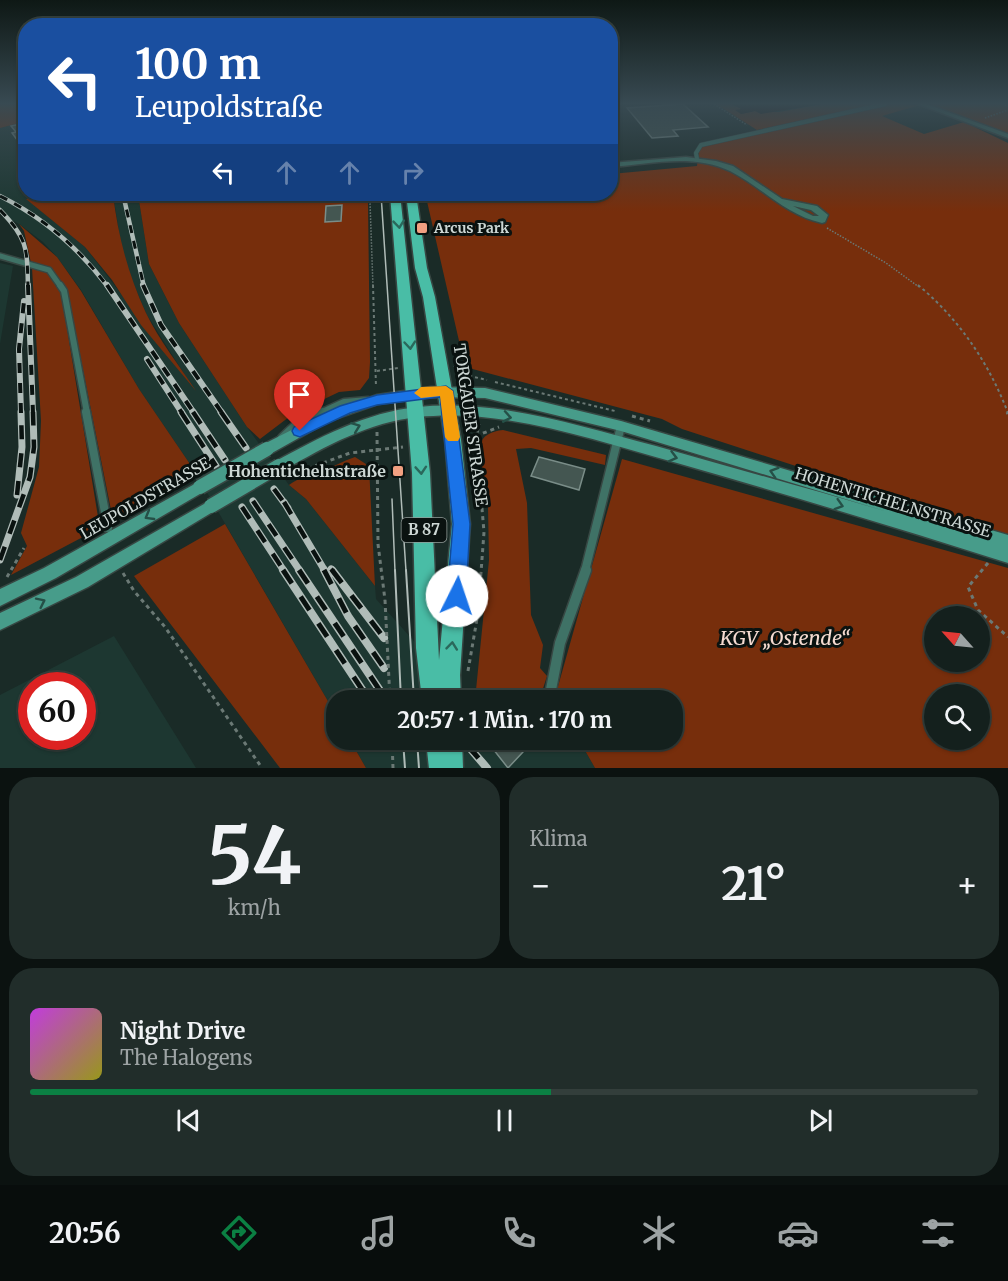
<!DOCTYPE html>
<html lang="de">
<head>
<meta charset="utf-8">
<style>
  :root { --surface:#14201d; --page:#212d2a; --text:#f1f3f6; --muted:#9da3a4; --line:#333e3b; --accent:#0b8043 }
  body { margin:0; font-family:Merriweather,serif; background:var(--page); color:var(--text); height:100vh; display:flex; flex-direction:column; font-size:22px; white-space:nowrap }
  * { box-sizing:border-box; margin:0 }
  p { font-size:20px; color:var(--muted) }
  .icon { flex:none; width:33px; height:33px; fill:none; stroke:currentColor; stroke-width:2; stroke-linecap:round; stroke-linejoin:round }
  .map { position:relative; height:768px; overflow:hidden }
  .panel { display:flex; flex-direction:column; gap:9px; padding:9px; background:#0b1210; flex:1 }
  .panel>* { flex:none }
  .hud { position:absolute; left:18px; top:18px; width:600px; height:183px; border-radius:24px; box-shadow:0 2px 4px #0004,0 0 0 2px var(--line); background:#1a4fa0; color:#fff; overflow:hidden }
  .needle { width:39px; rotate:297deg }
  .tools { position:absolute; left:924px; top:606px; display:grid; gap:12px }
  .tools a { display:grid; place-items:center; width:66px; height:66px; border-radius:50%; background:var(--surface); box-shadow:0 2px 4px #0004,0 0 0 2px var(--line); font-size:30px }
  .speed { position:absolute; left:18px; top:672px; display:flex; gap:12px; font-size:30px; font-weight:700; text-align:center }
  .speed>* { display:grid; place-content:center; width:78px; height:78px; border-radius:50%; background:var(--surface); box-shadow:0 2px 4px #0004,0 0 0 2px var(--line); line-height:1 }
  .speed .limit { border:9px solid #d22; background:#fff; color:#111 }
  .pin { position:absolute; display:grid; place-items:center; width:51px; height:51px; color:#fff; margin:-62px -26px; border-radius:50% 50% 50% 0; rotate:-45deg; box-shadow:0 0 6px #0007 }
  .pin .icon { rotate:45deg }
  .me { position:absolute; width:66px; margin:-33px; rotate:4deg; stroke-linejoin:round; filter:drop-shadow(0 0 4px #0008) }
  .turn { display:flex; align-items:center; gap:21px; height:126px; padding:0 18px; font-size:27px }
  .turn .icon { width:78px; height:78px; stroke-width:2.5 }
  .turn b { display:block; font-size:42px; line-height:51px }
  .lanes { display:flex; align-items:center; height:57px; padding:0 18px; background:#0003; justify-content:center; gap:30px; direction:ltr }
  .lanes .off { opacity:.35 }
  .big { font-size:45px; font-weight:700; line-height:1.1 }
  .panel .card { flex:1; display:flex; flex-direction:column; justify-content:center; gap:9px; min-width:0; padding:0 21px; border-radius:24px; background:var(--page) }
  .panel .dial { align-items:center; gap:0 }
  .dial b { font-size:78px; line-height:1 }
  .song { display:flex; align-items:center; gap:18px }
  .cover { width:72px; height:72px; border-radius:9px; background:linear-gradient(135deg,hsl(290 70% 55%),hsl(60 70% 35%)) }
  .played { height:6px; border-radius:3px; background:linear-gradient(90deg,var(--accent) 55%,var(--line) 55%) }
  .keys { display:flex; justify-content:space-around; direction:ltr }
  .heat { display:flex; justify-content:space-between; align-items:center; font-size:33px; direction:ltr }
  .panel .tiles { flex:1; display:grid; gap:9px; grid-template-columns:1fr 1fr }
  .card:last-child { grid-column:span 2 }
  .trip { position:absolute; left:326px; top:690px; width:357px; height:60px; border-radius:24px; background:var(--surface); box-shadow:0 2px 4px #0004,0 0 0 2px var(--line); font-weight:700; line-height:60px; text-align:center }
  .tab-bar { display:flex; height:96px; justify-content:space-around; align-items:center; background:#080d0c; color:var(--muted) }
  .tab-bar .icon { width:42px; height:42px }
  .tab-bar .selected { color:var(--accent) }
  .tab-bar b { font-size:27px; color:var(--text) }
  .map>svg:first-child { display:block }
  .built { fill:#1d3731; fill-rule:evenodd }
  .green { fill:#772e0c; fill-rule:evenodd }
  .water { fill:#210600 }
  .building { fill:#445651; stroke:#7a8d88; stroke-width:1.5 }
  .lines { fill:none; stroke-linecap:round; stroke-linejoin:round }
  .lane-far4-casing { stroke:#374743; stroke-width:5 }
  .lane-far3-casing { stroke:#374743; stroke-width:8 }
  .lane-far2-casing { stroke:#374743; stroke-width:9 }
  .lane-far1-casing { stroke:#374743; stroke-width:11 }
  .lane-casing { stroke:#374743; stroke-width:13 }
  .street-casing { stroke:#374743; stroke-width:3 }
  .secondary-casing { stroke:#374743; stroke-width:3 }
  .primary-casing { stroke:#374743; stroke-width:3 }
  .path-far2 { stroke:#6b7975; stroke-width:1.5; stroke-dasharray:1.5 1.5; stroke-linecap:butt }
  .path-far1 { stroke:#6b7975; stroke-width:2; stroke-dasharray:3 3; stroke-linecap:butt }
  .path { stroke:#6b7975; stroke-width:3; stroke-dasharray:4 4; stroke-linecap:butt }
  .lane-far4 { stroke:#3f7266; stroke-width:4 }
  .lane-far3 { stroke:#3f7266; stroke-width:5 }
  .lane-far2 { stroke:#3f7266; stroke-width:6 }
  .lane-far1 { stroke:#3f7266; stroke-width:8 }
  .lane { stroke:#3f7266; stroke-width:10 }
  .street { fill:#3f7266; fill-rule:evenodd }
  .secondary { fill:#479c8a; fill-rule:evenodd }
  .primary { fill:#49bda6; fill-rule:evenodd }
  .tram-far1 { stroke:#b0bcb8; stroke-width:1.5 }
  .tram { stroke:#b0bcb8; stroke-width:2 }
  .rail-far3-casing { stroke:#b0bcb8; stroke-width:4.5 }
  .rail-far2-casing { stroke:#b0bcb8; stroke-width:6 }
  .rail-far1-casing { stroke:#b0bcb8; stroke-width:7 }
  .rail-casing { stroke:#b0bcb8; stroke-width:8 }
  .rail-far3 { stroke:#0a1210; stroke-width:3; stroke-dasharray:8; stroke-linecap:butt }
  .rail-far2 { stroke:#0a1210; stroke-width:4; stroke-dasharray:10; stroke-linecap:butt }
  .rail-far1 { stroke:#0a1210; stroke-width:4.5; stroke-dasharray:14; stroke-linecap:butt }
  .rail { stroke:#0a1210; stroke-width:5; stroke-dasharray:16; stroke-linecap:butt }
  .secondary-bridge-casing { stroke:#374743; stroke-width:17; stroke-linecap:butt }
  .primary-bridge-casing { stroke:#374743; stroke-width:25; stroke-linecap:butt }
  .path-bridge { stroke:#6b7975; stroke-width:3; stroke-dasharray:4 4; stroke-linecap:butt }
  .secondary-bridge { stroke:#479c8a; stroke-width:14 }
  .primary-bridge { stroke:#49bda6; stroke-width:22 }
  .oneway { stroke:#2a685b }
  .oneway2 { stroke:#255047 }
  .route { fill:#1a73e8; stroke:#114b97; stroke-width:1.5 }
  .slow { fill:#f59e0b }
  .poi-dot { fill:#f2a081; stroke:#0a1210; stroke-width:2 }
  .labels { text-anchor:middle; stroke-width:6; stroke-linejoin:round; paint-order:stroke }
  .far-poi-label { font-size:14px; font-weight:bold; fill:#cdd7d4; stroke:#0a1210; text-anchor:start }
  .shield { fill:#0a1210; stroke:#929c99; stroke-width:1.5 }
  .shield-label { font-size:15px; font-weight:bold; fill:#cdd7d4 }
  .street-label { font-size:16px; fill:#cdd7d4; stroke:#0a1210 }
  .poi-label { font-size:16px; font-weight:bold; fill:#cdd7d4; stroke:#0a1210; text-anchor:end }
  .near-park-label { font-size:20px; font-style:italic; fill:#f5dbd1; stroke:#0a1210 }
</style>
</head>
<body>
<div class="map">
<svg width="1008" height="768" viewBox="0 0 1008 768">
  <rect width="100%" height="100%" fill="#1a2b27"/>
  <path class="built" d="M 23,122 L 26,125 L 26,194 L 45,194 L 27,199 L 85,247 L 191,385 L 147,315 L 129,274 L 121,245 L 113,194 L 138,194 L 149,264 L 179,323 L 247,427 L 289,485 L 306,499 L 375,586 L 376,599 L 467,700 L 336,700 L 336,715 L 194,470 L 139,389 L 81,290 L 57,257 L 43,242 L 19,224 L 0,214 L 0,128 Z
    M 0,263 L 13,266 L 0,344 Z
    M 114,636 L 196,768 L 0,768 L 0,695 ZM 32,686 L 82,686 L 82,736 L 32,736 Z
    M 350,740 L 579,740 L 595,768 L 366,768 Z"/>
  <path class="green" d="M 0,104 L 25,104 L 25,125 L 23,122 L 0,128 Z
    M 716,104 L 732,104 L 742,109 L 741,114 L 755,111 L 779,112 L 822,104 L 879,104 L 757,130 Z
    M 891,104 L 920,105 L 882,116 L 924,134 L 964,122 L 1008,143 L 1008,535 L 682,429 L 662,419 L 465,367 L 426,197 L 428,194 L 610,194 L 611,174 L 697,166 L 699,150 L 703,145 Z
    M 926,104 L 1008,104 L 1008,134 Z
    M 45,194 L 113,194 C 118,236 128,274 146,313 C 159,340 179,365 196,391 L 141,325 L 112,280 L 85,247 L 26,199 Z
    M 138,194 L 263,194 C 295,200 340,189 368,201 L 370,362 L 369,378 L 360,390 L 339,392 L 293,414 L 260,439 L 247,427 L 179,323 L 149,264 Z
    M 19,224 L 57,257 L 81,291 L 139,389 L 194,470 L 194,477 L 117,519 L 112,515 L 67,290 L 52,269 L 31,263 L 24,231 Z
    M 32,268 L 47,271 L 61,292 L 99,523 L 98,529 L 11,575 L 27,546 L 21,533 L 39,467 L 41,421 Z
    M 503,430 L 606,455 L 605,465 L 531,448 L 516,449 L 527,503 L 531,615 L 543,645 L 540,668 L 547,676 L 541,695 L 512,700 L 475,700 L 489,560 L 488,507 L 479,447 C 482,435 492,431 503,430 Z
    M 355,457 L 369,466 L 375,586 L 306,499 L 289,485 C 300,477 310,475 322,471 C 333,467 343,461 355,457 Z
    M 622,459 L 1008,568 L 1008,768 L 595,768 L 579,740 L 672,740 L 672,700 L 557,700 L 555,697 ZM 934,616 L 980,616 L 980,662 L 934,662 ZM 934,694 L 980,694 L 980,740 L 934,740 Z
    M 225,524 L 336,715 L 336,740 L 350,740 L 366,768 L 280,768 L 134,576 Z"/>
  <path class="water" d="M 732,104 L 822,104 L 761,114 L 755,111 L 741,114 L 735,110 L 741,109 Z"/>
  <path class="building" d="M 683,104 L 708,127 L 673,130 L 678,136 L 652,138 L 627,108 Z
    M 26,123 L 26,152 L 12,133 L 16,132 L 11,126 Z
    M 342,205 L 341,221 L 325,222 L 326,206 Z
    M 539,457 L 585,469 L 579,490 L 531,476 Z
    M 486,740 L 513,740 L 523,752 L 508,768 Z"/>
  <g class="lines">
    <g class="lane-far4-casing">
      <path id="lane-far4" d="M 697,159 L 696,153 L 701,145 L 885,104"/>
    </g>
    <g class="lane-far3-casing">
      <path id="lane-far3" d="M 0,256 L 49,270 L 61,287"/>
    </g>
    <g class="lane-far2-casing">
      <path id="lane-far2" d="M 60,285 L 64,291 L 87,413
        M 320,413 L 344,402 L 368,400"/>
    </g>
    <g class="lane-far1-casing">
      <path id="lane-far1" d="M 86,412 L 108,528
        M 282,438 L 298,423 L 323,412
        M 585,571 L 621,426"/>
    </g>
    <g class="lane-casing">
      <path id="lane" d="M 549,700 L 560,643 L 586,570"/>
    </g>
    <g class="street-casing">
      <path id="street" d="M 918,104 L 926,104 L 1008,134 L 1008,138 Z
        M 686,157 L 716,161 L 733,166 L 782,199 L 817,206 L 828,215 L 825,222 L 822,223 C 785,215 762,187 730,171 C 693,153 649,164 610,167 L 610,163 ZM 793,206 L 811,210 L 819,216 L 813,216 Z
        M 277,194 L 315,194 L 311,196 L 281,196 Z"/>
    </g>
    <g class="secondary-casing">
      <path id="secondary" d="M 431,387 L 485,388 L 621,421 L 1008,535 L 1008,563 C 898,528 788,495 677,463 C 594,440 505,408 418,417 C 369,422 326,446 284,470 L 279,472 L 274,470 L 272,466 L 274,462 C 319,438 366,412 418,407 C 498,399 579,426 656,446 C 733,468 811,489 888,512 L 621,431 L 485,398 L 431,397 L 378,404 L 329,421 L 272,453 L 267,454 L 262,453 L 260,449 L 262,445 L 321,415 L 377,395 Z
        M 200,481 L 205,483 L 207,487 L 205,491 L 56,578 L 0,606 L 0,589 L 44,568 Z
        M 211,500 L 216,502 L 218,506 L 216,510 L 88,587 L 0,630 L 0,613 L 76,577 Z"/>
    </g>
    <g class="primary-casing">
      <path id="primary" d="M 390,194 L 400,194 L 430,473 L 439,660 L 452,524 L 445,440 L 423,297 L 415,268 L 406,194 L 416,194 L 427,268 L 435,297 L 461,440 L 470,524 L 460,675 L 461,700 L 422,700 L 416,648 L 412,473 Z"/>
    </g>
    <path class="path-far2" d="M 714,104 L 747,125
      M 1002,104 L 1008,106
      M 610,105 L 622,104
      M 985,118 L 1008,110
      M 363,194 L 370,202 L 373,287
      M 370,202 L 384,200
      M 827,228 L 886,263 L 919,287"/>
    <path class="path-far1" d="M 373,285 L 376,387
      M 918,285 C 959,319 989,363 1008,413
      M 454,366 L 470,376 L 487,380
      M 377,371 L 398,368
      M 495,382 L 615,411"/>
    <path class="path" d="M 1007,412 L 1008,414
      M 632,416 L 650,421
      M 377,432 L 378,544 L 385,600
      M 468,439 L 499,427
      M 293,474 L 350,453 L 403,447
      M 988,563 L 968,587 L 978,610 L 1008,637
      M 123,573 L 134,591 L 165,627 L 262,768
      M 7,577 L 24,548
      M 468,671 L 478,613 L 484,532 L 476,438 L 479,424
      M 392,740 L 393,768"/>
    <use href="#lane-far4" class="lane-far4"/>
    <use href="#lane-far3" class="lane-far3"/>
    <use href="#lane-far2" class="lane-far2"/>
    <use href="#lane-far1" class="lane-far1"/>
    <use href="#lane" class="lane"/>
    <use href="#street" class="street"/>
    <use href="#secondary" class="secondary"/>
    <use href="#primary" class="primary"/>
    <path class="tram-far1" d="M 381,194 L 406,571
      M 392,499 L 395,571"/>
    <path class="tram" d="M 395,570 L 401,700
      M 406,570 L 414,700
      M 403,740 L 405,768
      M 417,740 L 419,768"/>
    <g class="rail-far3-casing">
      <path id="rail-far3" d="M 123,194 L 144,287
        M 0,196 C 44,218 78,247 108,287
        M 0,210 C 28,239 27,248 28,287"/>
    </g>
    <g class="rail-far2-casing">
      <path id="rail-far2" d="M 28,285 L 33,413
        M 107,285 L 194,413
        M 143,285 L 161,325 L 222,413
        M 147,359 L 182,413
        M 21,413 L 19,349 L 24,301"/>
    </g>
    <g class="rail-far1-casing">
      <path id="rail-far1" d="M 181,412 L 216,466
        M 193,412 L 225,460
        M 221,412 L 246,448
        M 274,489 L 288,508
        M 17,495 L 22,447 L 21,412
        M 253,501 L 300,571
        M 284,502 L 325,571
        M 242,507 L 284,571
        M 0,560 L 30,477 L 34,447 L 33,412
        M 331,569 L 333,571"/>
    </g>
    <g class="rail-casing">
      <path id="rail" d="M 283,570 L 369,700
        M 299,570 L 385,698
        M 324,570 L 348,616 L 384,668
        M 332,570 L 384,638
        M 468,746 L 487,768"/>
    </g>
    <use href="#rail-far3" class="rail-far3"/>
    <use href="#rail-far2" class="rail-far2"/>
    <use href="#rail-far1" class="rail-far1"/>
    <use href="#rail" class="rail"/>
    <g class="secondary-bridge-casing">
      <path id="secondary-bridge" d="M 200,487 L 267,449
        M 211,506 L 279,466"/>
    </g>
    <g class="primary-bridge-casing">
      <path id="primary-bridge" d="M 437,740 L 440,768
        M 451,740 L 452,768"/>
    </g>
    <path class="path-bridge" d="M 385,600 L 390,700"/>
    <use href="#secondary-bridge" class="secondary-bridge"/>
    <use href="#primary-bridge" class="primary-bridge"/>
  </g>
  <defs><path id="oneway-chevron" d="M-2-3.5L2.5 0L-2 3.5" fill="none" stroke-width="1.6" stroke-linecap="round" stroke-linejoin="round" transform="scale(1.5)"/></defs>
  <g class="oneway">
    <use href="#oneway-chevron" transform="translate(399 224) rotate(84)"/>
    <use href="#oneway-chevron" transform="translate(410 345) rotate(85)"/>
    <use href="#oneway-chevron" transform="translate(421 470) rotate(86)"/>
    <use href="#oneway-chevron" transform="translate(452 646) rotate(-84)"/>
  </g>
  <g class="oneway2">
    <use href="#oneway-chevron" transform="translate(507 417) rotate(10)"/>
    <use href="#oneway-chevron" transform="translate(356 427) rotate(-21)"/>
    <use href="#oneway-chevron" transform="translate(673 457) rotate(15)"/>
    <use href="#oneway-chevron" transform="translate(774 472) rotate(-163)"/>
    <use href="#oneway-chevron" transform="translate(839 505) rotate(17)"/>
    <use href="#oneway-chevron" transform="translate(149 516) rotate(150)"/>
    <use href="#oneway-chevron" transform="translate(41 602) rotate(-26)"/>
  </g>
  <linearGradient id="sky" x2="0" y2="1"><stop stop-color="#0e1815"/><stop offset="0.49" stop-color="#384a52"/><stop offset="1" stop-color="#384a52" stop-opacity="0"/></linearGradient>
  <rect width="1008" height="211" fill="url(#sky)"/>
  <path class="route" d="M 446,386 L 453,391 L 470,524 L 466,596 L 463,603 L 457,605 L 450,603 L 447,596 L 453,524 L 440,397 L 377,405 L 350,413 L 300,437 L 294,435 L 292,431 L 294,427 L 340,406 L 377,395 Z"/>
  <path class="slow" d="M 446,386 L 453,391 L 460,437 L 458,441 L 448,441 L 445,437 L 440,396 L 421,398 L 414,393 L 421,387 Z"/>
  <g class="poi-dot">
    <rect x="416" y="222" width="12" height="12" rx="3"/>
    <rect x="392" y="465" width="12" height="12" rx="3"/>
  </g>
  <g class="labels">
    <g class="far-poi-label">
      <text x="434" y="233">Arcus Park</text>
    </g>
    <rect class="shield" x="401.5" y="518" width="45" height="24" rx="4.5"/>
    <g class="shield-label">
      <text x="424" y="535">B 87</text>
    </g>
    <g class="street-label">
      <text transform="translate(471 425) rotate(82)" y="6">TORGAUER STRASSE</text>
      <text transform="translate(145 498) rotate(-30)" y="6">LEUPOLDSTRASSE</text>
      <text transform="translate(893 502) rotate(17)" y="6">HOHENTICHELNSTRASSE</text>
    </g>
    <g class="poi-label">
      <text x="386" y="477">Hohentichelnstraße</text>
    </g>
    <g class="near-park-label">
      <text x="785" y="645">KGV „Ostende“</text>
    </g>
  </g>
</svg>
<div class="tools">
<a><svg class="needle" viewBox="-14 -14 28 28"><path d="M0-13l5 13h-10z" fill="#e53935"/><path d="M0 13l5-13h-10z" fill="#9da3a4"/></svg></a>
<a><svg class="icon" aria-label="search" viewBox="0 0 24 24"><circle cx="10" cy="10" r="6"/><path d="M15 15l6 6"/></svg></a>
</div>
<div class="speed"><div class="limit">60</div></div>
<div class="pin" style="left:300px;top:431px;background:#d93025"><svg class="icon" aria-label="arrive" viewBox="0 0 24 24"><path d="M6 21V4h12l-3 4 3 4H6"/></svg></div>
<svg class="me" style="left:457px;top:596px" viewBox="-20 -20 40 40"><circle r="19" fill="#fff"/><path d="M0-13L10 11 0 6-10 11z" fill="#1a73e8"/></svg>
<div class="trip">20:57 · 1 Min. · 170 m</div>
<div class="hud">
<div class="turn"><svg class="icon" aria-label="left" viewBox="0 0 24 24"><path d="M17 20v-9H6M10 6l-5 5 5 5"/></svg><div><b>100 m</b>Leupoldstraße</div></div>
<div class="lanes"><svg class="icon" aria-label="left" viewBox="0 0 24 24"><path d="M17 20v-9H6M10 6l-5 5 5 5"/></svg><svg class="icon off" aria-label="ahead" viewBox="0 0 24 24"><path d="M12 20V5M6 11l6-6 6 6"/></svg><svg class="icon off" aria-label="ahead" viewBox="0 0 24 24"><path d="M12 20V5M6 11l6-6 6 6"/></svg><svg class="icon off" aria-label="right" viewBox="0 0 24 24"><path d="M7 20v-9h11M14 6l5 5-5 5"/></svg></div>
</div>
</div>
<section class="panel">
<div class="tiles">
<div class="card dial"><b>54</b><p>km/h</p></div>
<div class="card"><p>Klima</p>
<div class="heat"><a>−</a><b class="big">21°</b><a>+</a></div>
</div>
<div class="card">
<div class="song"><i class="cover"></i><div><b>Night Drive</b><p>The Halogens</p></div></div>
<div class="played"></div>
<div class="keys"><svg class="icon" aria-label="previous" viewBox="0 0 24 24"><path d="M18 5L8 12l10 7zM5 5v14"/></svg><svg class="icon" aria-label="pause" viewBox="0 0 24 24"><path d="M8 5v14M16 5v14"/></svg><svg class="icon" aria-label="next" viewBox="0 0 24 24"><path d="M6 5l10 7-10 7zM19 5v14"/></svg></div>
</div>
</div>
</section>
<nav class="tab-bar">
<b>20:56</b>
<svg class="icon selected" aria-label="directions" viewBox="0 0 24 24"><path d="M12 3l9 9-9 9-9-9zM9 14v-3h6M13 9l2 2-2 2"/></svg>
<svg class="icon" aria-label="music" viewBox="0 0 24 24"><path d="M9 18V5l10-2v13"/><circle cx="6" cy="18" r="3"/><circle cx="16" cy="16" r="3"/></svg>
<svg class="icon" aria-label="phone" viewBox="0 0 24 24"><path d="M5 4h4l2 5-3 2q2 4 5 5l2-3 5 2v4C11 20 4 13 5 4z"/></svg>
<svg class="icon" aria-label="climate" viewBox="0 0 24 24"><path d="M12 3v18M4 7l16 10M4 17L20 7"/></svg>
<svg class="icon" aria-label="car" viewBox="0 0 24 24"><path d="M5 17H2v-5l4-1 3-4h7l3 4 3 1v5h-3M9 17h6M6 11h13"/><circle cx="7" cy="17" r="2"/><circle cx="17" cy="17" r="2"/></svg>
<svg class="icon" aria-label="filters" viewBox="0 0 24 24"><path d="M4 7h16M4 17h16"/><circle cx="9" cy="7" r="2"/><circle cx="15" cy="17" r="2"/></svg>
</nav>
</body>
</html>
